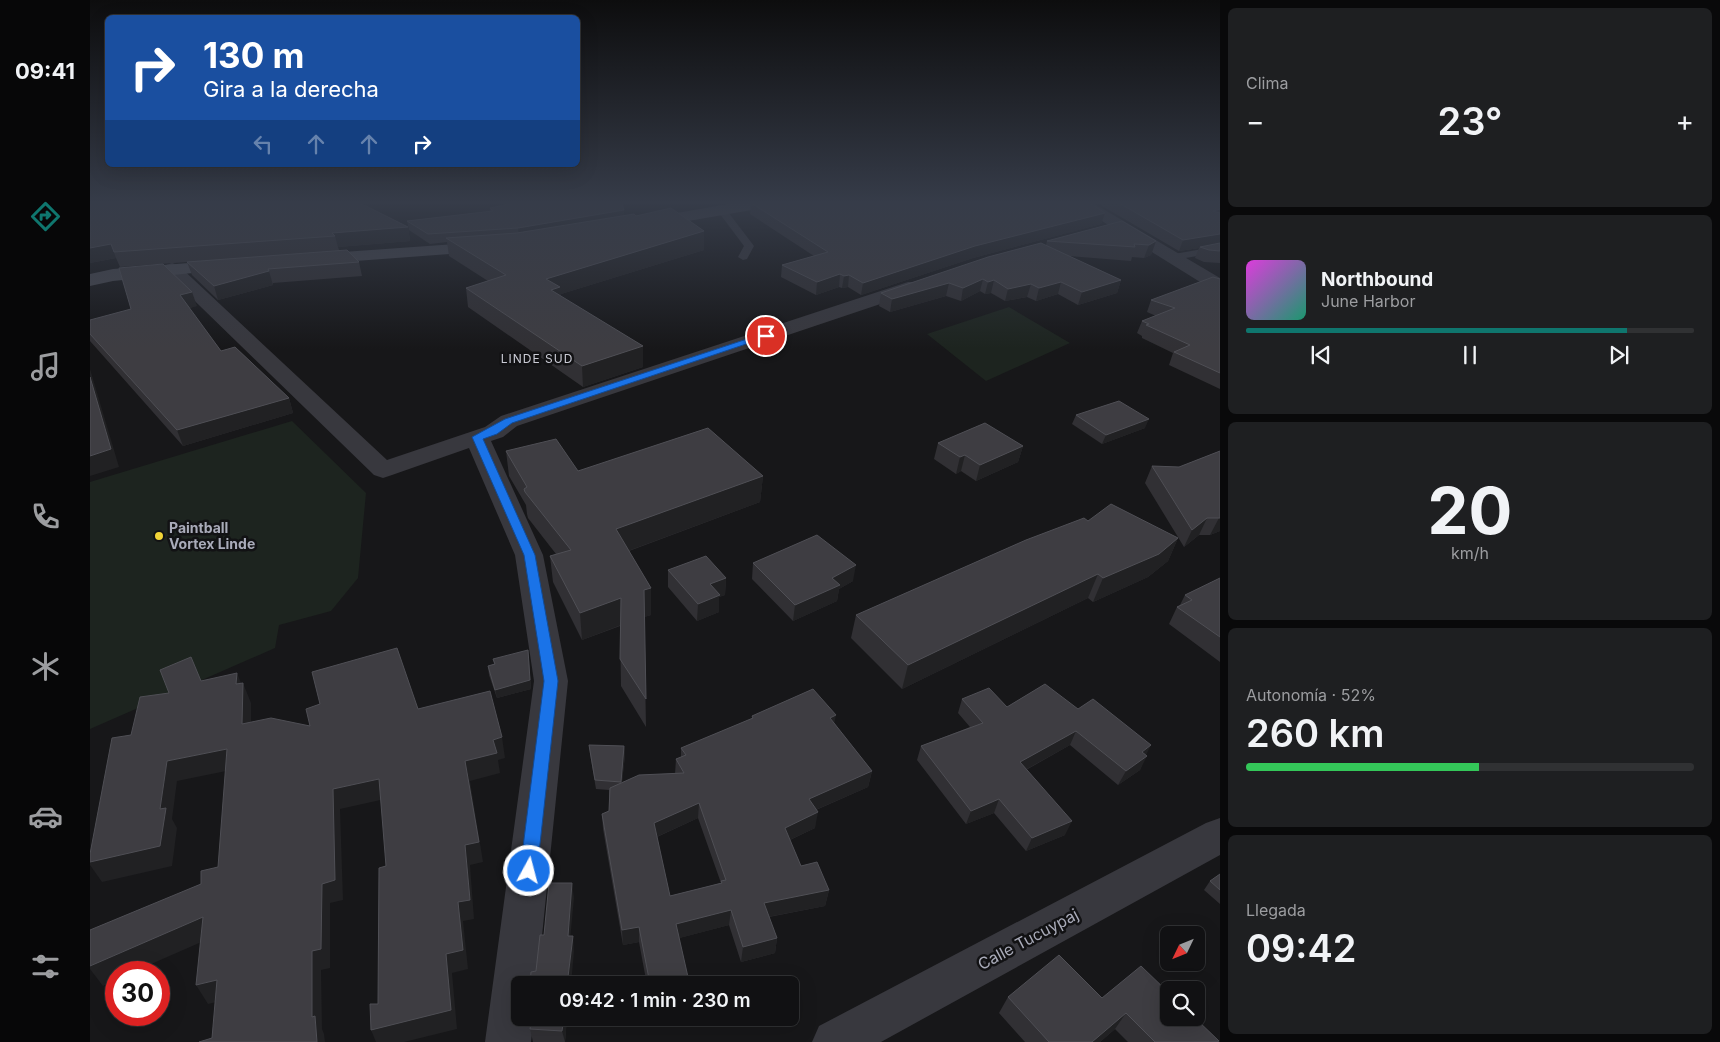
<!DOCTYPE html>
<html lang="es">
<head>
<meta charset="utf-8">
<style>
  :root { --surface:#111113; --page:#1e1f21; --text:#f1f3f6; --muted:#9c9da0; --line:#303133; --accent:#0f766e }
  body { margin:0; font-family:Inter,sans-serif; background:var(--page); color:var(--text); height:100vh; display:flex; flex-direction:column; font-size:19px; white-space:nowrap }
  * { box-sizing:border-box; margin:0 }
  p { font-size:16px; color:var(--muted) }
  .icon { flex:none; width:28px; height:28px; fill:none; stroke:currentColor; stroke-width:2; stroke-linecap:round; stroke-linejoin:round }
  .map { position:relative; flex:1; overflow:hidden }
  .panel { display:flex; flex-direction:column; gap:8px; padding:8px; background:#09090a; width:500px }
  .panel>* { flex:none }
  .banner { position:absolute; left:15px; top:15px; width:475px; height:152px; border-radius:8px; box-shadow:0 5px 20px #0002,0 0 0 1px var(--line); background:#1a4fa0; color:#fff; overflow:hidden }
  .needle { width:32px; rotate:227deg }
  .controls { position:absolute; left:1070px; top:926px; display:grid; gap:10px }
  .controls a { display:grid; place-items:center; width:45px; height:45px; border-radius:8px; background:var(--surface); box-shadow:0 5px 20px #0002,0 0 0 1px var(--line); font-size:25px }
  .speed { position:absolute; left:15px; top:961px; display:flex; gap:10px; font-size:25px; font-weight:700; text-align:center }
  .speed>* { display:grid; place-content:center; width:65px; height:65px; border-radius:50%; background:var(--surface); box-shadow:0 5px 20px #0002,0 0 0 1px var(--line); line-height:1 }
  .speed .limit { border:8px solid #d22; background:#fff; color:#111 }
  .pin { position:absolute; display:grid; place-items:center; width:42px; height:42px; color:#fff; margin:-21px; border:2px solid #fff; border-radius:50%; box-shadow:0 1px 5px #0007 }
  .me { position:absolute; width:55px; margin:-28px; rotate:7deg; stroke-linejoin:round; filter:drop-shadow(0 0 4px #0008) }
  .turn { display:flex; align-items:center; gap:18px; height:105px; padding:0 15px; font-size:22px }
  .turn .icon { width:65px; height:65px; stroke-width:2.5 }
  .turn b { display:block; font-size:35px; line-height:42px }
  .lanes { display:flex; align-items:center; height:48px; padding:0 15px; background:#0003; justify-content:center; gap:25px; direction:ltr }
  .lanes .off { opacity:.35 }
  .big { font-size:38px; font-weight:600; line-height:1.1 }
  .panel .tile { flex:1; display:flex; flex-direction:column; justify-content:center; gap:8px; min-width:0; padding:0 18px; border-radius:8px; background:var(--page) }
  .panel .dial { align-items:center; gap:0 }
  .dial b { font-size:65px; line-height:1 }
  .song { display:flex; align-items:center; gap:15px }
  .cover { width:60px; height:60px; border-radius:8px; background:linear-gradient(135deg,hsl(300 70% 55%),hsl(160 70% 35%)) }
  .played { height:5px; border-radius:2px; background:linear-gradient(90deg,var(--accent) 85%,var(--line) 85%) }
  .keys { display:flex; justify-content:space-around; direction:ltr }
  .heat { display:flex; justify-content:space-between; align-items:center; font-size:28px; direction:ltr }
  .charge { height:8px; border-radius:4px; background:linear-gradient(90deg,#34c759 52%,var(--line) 0) }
  .trip { position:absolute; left:421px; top:976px; width:288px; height:50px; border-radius:8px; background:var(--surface); box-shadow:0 5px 20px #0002,0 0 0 1px var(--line); font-weight:600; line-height:50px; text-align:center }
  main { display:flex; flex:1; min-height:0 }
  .menu { display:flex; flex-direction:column; width:90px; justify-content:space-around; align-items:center; background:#070708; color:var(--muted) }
  .menu .icon { width:35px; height:35px }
  .menu .selected { color:var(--accent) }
  .menu b { font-size:22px; color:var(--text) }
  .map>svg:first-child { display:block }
  .green { fill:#1d241f }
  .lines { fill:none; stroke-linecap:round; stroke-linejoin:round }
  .service { fill:#38383e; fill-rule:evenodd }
  .minor { fill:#38383e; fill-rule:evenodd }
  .secondary { fill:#46474e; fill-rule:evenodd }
  .wall { fill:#313034; fill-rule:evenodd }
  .shaded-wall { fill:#212123 }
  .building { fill:#3e3d42; stroke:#4f4f55; fill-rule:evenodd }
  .route { fill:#1a73e8; stroke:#114b97 }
  .poi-dot { fill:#f1d437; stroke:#121214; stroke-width:2 }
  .labels { text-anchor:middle; stroke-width:5; stroke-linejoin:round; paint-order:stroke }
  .far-neighbourhood-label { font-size:12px; letter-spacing:1px; fill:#cacbd5; stroke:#121214 }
  .poi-label { font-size:14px; font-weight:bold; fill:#a9abb9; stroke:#121214; text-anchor:start }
  .near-street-label { font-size:16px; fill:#a9abb9; stroke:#121214 }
</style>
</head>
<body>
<main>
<nav class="menu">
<b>09:41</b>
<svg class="icon selected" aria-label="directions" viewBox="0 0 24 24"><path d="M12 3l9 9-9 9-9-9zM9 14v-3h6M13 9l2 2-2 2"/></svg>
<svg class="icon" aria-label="music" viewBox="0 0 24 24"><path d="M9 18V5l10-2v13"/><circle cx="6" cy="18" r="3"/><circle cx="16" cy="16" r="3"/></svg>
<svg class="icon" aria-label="phone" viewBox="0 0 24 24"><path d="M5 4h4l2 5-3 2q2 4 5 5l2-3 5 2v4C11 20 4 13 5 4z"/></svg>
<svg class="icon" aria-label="climate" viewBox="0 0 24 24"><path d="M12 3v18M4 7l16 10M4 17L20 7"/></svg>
<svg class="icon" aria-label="car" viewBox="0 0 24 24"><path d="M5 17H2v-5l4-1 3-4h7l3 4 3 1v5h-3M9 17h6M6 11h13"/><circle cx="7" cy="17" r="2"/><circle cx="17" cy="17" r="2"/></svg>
<svg class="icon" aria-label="filters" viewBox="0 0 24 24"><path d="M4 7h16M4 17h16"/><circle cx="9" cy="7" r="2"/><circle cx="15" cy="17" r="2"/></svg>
</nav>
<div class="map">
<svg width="1130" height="1042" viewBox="0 0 1130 1042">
  <rect width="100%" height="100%" fill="#171719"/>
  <path class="green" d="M 919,307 L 980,343 L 896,381 L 837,334 Z
    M 202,421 L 276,493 L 268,578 L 241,611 L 189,625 L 185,648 L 0,729 L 0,482 Z"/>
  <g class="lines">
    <path class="service" d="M 629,208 L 635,208 L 664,246 L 657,259 L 653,260 L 648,257 L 654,246 L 627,210 Z
      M 1130,246 L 1130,252 L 1084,260 L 1079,257 L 1084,254 Z"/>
    <path class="minor" d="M 983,203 L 1003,203 L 1130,278 L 1130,292 L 1123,290 Z
      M 82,263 L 88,265 L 297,460 L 395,427 L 411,416 L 818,282 L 832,282 L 834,286 L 832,290 L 427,426 L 413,437 L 401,441 L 453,555 L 478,681 L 447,985 L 430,985 L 430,1018 L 444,1018 L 441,1042 L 395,1042 L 444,681 L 425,555 L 379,448 L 302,475 L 293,478 L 284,475 L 76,273 L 73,269 L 76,265 Z
      M 1130,818 L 1130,855 L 791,1042 L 722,1042 L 729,1026 L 1116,823 Z"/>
    <path class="secondary" d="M 644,203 L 681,203 L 673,208 L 558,228 L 552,227 L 550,223 L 552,219 L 558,218 Z
      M 394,242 L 400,243 L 403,247 L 400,251 L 225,264 L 219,263 L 216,259 L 219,255 L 225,254 Z
      M 137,260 L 143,261 L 146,265 L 143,269 L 23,281 L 0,286 L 0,274 L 23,269 Z"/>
  </g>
  <path class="wall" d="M 0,203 L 318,227 L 320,241 L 248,247 L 249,250 L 269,262 L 272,276 L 183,283 L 183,285 L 128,300 L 102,275 L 97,262 L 30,267 L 26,258 L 0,263 Z
    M 661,203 L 1015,213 L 1011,224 L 883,258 L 771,295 L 758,287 L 752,288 L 749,287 L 726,295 L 691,277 L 692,265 L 724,256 L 660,214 Z
    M 1007,203 L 1130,203 L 1130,263 L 1114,262 L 1105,258 L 1109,248 L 1089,251 Z
    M 400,208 L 546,216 L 614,231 L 614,250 L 471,294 L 471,297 L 553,367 L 493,387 L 378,307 L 376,288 L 398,281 L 359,256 L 357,242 L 340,244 L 319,230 L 317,221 L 400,211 Z
    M 957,241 L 1066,241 L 1061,255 L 1054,258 L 1042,257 L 1041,261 L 979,256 L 1031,280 L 1027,293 L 988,305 L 968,294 L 946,301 L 937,297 L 915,301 L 901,293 L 895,294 L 890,291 L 871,301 L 856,296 L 800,312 L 789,306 L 791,293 L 956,245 Z
    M 1130,279 L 1130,389 L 1079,365 L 1083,353 L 1052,338 L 1052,336 L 1047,333 L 1052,321 L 1066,316 L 1057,312 L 1061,300 Z
    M 107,306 L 99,308 L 131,351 L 199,398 L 203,413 L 93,446 L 0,341 L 0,320 Z
    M 986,415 L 1055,428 L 1012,444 L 982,424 Z
    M 848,443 L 933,446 L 928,462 L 886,481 L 871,471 L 866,474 L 844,459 Z
    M 416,451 L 488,471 L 673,476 L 670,502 L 539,551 L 561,588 L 561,615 L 554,617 L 556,727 L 531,686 L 530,626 L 492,640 L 463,582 L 460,556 L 466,554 L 438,518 L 437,514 L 436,505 L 419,476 Z
    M 1130,451 L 1130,531 L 1120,535 L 1109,535 L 1094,547 L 1055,483 L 1062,466 L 1089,467 Z
    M 998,521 L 1088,538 L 1078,561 L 1058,577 L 1003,602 L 998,598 L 812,689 L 761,638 L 766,615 Z
    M 663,563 L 763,581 L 749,589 L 747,601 L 703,621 L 662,579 Z
    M 578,570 L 636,578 L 635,595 L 629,597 L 629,612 L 607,621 L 578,587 Z
    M 1130,578 L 1130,662 L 1079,624 L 1087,607 L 1090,605 L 1095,595 Z
    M 403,659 L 439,659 L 441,689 L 407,698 L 399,675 L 398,666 L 404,664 Z
    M 872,699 L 917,707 L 988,709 L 1056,755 L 1050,770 L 1028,785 L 980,745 L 936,770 L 975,835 L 936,851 L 904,813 L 876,824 L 827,760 L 831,746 L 880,727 L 868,713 Z
    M 662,716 L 744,723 L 782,771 L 778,787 L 726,810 L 725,828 L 700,840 L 711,866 L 739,890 L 735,906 L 679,917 L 687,938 L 685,953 L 651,962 L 639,925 L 589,938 L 598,977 L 598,985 L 557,985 L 549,942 L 533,945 L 513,829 L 512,814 L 519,811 L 519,790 L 506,789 L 500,754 L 499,745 L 534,746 L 535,755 L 532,782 L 585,774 L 586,759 L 591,757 L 591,748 L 662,719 ZM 608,818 L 631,883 L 580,896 L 567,837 Z
    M 1130,874 L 1130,904 L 1114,890 L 1120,881 Z
    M 918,997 L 1012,998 L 1128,1042 L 1038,1042 L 1025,1029 L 1010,1042 L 935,1042 L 909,1013 Z
    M 477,1018 L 475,1042 L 443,1042 L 440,1029 Z"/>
  <path class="shaded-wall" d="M 1130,209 L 1130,220 L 1123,211 Z
    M 534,210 L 534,219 L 429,237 L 428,228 Z
    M 1015,213 L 1011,224 L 883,258 L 771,295 L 773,283 L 885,246 Z
    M 318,227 L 320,241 L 248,247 L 245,236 L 242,233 Z
    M 614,231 L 614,250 L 471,294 L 472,307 L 462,310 L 456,279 Z
    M 1130,234 L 1130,245 L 1110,247 L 1109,248 L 1089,251 L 1093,240 Z
    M 1066,241 L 1061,255 L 1054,258 L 1059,245 Z
    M 21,244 L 26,258 L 0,263 L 0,248 Z
    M 179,271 L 183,285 L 128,300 L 124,286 Z
    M 750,274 L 749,287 L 726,295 L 727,282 Z
    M 759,275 L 758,287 L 752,288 L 754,276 Z
    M 893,279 L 890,291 L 871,301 L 873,288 Z
    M 904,280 L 901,293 L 895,294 L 898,282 Z
    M 1031,280 L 1027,293 L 988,305 L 992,292 Z
    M 971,282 L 968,294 L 946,301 L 949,288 Z
    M 859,283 L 856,296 L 800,312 L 802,299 Z
    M 941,284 L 937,297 L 915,301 L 918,289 Z
    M 102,292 L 107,306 L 95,309 L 90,295 Z
    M 553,346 L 553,367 L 493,387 L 492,366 Z
    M 0,369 L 29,467 L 0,476 Z
    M 199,398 L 203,413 L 93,446 L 87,430 Z
    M 1059,419 L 1055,428 L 1012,444 L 1016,435 Z
    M 933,446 L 928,462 L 886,481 L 890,465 Z
    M 875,455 L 871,471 L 866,474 L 870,457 Z
    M 673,476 L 670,502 L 527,555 L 526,529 Z
    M 1117,518 L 1109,535 L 1094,547 L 1102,530 Z
    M 1129,518 L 1130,518 L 1130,531 L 1120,535 Z
    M 1088,538 L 1078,561 L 1058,577 L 1003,602 L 1013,578 Z
    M 766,565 L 763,581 L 749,589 L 747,601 L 703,621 L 705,605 L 742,578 Z
    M 1008,574 L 998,598 L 812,689 L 818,665 Z
    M 636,578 L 635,595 L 629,597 L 629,612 L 607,621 L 608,604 L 620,584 Z
    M 561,588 L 561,615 L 554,617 L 554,590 Z
    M 531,598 L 531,625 L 492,640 L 490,613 Z
    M 438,650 L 441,689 L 407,698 L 405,690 Z
    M 147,673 L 153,688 L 153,683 L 161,703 L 161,744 L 152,724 L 146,684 Z
    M 746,715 L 743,730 L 740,718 Z
    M 986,731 L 980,745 L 924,776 L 930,762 Z
    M 412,737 L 415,758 L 408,760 L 410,773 L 380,781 L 393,862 L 380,865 L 384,919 L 373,921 L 378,969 L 362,973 L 367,1029 L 314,1042 L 286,1042 L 281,1030 L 356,954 L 375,845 L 375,761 L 403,740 Z
    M 1061,745 L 1055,757 L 1057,756 L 1050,770 L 1028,785 L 1036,771 L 1052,752 Z
    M 534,746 L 535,755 L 531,791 L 531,782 Z
    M 137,749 L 146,769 L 87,781 L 82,819 L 87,828 L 82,866 L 12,882 L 0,865 L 0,862 L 70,809 L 77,761 Z
    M 782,771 L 778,787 L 716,814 L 719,799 Z
    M 289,779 L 295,799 L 250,809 L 253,900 L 240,903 L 240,968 L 231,970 L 232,1029 L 234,1034 L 235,1042 L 227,1042 L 222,1017 L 222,951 L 232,884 L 243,789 Z
    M 909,799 L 904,813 L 876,824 L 881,811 Z
    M 609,803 L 608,818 L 564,838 L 564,823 Z
    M 728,812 L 725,828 L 693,843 L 695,828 Z
    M 982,821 L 975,835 L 936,851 L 942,838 Z
    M 482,883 L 484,898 L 479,951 L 478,936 Z
    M 739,890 L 735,906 L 672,918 L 674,903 Z
    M 641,910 L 639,925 L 586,939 L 586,924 Z
    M 113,917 L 125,936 L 43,972 L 26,972 L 26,980 L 13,986 L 0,969 L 0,966 Z
    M 549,927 L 549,942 L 533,945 L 532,930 Z
    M 483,936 L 484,951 L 481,985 L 477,985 Z
    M 687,938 L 685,953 L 651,962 L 653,947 Z
    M 127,980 L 139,999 L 118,1004 L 106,985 Z
    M 1036,1013 L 1025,1029 L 1010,1042 L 1002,1042 Z
    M 474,1018 L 477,1018 L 475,1042 L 472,1031 Z"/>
  <path class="building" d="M 0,203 L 270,203 L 318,227 L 242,233 L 245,236 L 24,252 L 21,244 L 0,248 Z
    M 424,203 L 532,203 L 534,210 L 428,228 L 338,234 L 317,221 L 403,211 L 400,208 Z
    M 661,203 L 1000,203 L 1015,213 L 885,246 L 773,283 L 759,275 L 754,276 L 750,274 L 727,282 L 692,265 L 738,252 Z
    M 1029,203 L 1130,203 L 1130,209 L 1123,211 L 1130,213 L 1130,234 L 1093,240 Z
    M 581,208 L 614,231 L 456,279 L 470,287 L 461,290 L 553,346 L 492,366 L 376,288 L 416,275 L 356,238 L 427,233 L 544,214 L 546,216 Z
    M 1032,221 L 1066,241 L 1059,245 L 1044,244 L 1045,247 L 957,241 Z
    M 951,243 L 1031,280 L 992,292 L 971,282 L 949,288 L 941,284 L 918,289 L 904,280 L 898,282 L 893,279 L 873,288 L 859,283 L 802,299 L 791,293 L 898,257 Z
    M 1130,243 L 1130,251 L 1119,250 L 1110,247 Z
    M 257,250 L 269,262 L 178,269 L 179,271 L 124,286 L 97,262 Z
    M 73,264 L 102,292 L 90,295 L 131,351 L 145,347 L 199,398 L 87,430 L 0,334 L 0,320 L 41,309 L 29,268 Z
    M 1123,277 L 1130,279 L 1130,373 L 1084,352 L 1100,345 L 1056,325 L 1059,324 L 1052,321 L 1085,308 L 1061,300 Z
    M 0,377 L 21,449 L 0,456 Z
    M 1029,401 L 1059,419 L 1016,435 L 986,415 Z
    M 895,423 L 933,446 L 890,465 L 875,455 L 870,457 L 848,443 Z
    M 618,428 L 673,476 L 526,529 L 561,588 L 554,590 L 556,699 L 530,659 L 531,598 L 490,613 L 460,556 L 481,550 L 435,492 L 434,489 L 437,487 L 416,451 L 466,439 L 488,471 Z
    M 1130,451 L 1130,518 L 1117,518 L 1102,530 L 1062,466 L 1089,467 Z
    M 1021,504 L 1088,538 L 1069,554 L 1013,578 L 1008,574 L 818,665 L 766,615 L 936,540 L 994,518 L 998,521 Z
    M 727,535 L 766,565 L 742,578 L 750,585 L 705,605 L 663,563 Z
    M 616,556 L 636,578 L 620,584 L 630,595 L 608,604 L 578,570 Z
    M 1130,578 L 1130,637 L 1087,607 L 1102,600 L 1095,595 Z
    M 307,648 L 328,709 L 400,691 L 412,737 L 403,740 L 407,753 L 375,761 L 389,842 L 375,845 L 380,900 L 368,902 L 373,950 L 356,954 L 361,1010 L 281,1030 L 280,1004 L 288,1004 L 289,868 L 296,866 L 289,779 L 243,789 L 245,880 L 232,884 L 231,949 L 222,951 L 222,1017 L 225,1016 L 227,1042 L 109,1042 L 122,1038 L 127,980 L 106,985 L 113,917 L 0,966 L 0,930 L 111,884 L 111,871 L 128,867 L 137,749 L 77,761 L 70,809 L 76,808 L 70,846 L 0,862 L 0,854 L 22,738 L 41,735 L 50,697 L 79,693 L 70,670 L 101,657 L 111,681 L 147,673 L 146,684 L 153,683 L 152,724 L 181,718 L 220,726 L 216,709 L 230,704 L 222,672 Z
    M 438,650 L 440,680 L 405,690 L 398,666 L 405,664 L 403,659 Z
    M 955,684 L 988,709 L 1003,699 L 1061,745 L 1052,752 L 1057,756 L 1036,771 L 986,731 L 930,762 L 982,821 L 942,838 L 909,799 L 881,811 L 831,746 L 893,723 L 872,699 L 899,688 L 917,707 Z
    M 723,689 L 746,715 L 740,718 L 782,771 L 719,799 L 728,812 L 695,828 L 711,866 L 727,862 L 739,890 L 674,903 L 687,938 L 653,947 L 641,910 L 586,924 L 598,977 L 560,984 L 549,927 L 532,930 L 512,814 L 519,811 L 520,788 L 549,775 L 594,773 L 586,759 L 596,755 L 591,748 L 663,718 L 662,716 ZM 609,803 L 636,880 L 631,881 L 632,883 L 580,896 L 564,823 Z
    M 499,745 L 534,746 L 531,782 L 505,780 Z
    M 1130,874 L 1130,890 L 1120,881 Z
    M 459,883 L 482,883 L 478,936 L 483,936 L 477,985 L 440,985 L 441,972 L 446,971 L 450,935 L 454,935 Z
    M 969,955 L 1012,998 L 1051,966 L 1079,993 L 1079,1018 L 1105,1018 L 1129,1041 L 1127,1042 L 1065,1042 L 1036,1013 L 1002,1042 L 959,1042 L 918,997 Z
    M 442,1018 L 474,1018 L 472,1031 L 440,1029 Z"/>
  <linearGradient id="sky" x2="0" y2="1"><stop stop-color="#0d0d0e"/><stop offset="0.58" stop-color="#363c49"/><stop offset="1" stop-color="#363c49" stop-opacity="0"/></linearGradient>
  <rect width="1130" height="349" fill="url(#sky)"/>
  <path class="route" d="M 672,334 L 680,336 L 422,423 L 407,434 L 393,439 L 445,555 L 468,681 L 447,871 L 445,876 L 439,878 L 433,876 L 430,871 L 454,681 L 434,555 L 382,437 L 415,419 Z"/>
  <circle class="poi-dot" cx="69" cy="536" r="5"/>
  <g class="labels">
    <g class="far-neighbourhood-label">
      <text x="447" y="363">LINDE SUD</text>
    </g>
    <g class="poi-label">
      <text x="79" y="533">Paintball<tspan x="79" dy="16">Vortex Linde</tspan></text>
    </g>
    <g class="near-street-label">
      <text transform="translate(938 939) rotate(-28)" y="6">Calle Tucuypaj</text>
    </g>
  </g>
</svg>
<div class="controls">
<a><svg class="needle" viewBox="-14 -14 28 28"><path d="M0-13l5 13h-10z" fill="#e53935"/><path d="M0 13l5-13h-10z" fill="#9c9da0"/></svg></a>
<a><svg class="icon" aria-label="search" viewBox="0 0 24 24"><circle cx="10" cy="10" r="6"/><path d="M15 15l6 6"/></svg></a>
</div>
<div class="speed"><div class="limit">30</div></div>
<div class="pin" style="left:676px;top:336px;background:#d93025"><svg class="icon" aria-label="arrive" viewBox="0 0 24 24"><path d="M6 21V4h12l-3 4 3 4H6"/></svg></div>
<svg class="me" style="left:439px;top:871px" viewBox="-20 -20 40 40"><circle r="17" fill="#1a73e8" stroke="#fff" stroke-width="3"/><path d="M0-11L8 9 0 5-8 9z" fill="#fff"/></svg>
<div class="trip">09:42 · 1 min · 230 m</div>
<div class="banner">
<div class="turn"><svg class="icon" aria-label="right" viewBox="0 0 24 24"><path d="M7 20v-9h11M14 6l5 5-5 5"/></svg><div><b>130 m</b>Gira a la derecha</div></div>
<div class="lanes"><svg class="icon off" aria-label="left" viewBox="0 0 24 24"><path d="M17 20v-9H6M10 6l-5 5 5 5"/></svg><svg class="icon off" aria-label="ahead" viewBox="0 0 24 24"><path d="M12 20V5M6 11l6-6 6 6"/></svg><svg class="icon off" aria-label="ahead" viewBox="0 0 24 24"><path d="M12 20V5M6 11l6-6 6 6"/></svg><svg class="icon" aria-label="right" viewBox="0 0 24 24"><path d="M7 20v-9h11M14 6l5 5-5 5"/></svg></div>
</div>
</div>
<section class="panel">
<div class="tile"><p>Clima</p>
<div class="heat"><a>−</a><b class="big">23°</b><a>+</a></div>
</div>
<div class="tile">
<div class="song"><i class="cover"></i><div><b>Northbound</b><p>June Harbor</p></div></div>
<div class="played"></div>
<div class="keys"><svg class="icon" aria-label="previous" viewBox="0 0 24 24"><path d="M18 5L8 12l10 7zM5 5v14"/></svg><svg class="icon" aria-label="pause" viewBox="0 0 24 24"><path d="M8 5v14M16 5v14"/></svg><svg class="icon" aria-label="next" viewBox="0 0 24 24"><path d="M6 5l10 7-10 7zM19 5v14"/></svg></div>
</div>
<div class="tile dial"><b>20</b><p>km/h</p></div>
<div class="tile"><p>Autonomía · 52%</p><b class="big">260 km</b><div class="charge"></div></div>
<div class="tile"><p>Llegada</p><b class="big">09:42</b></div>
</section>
</main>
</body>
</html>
